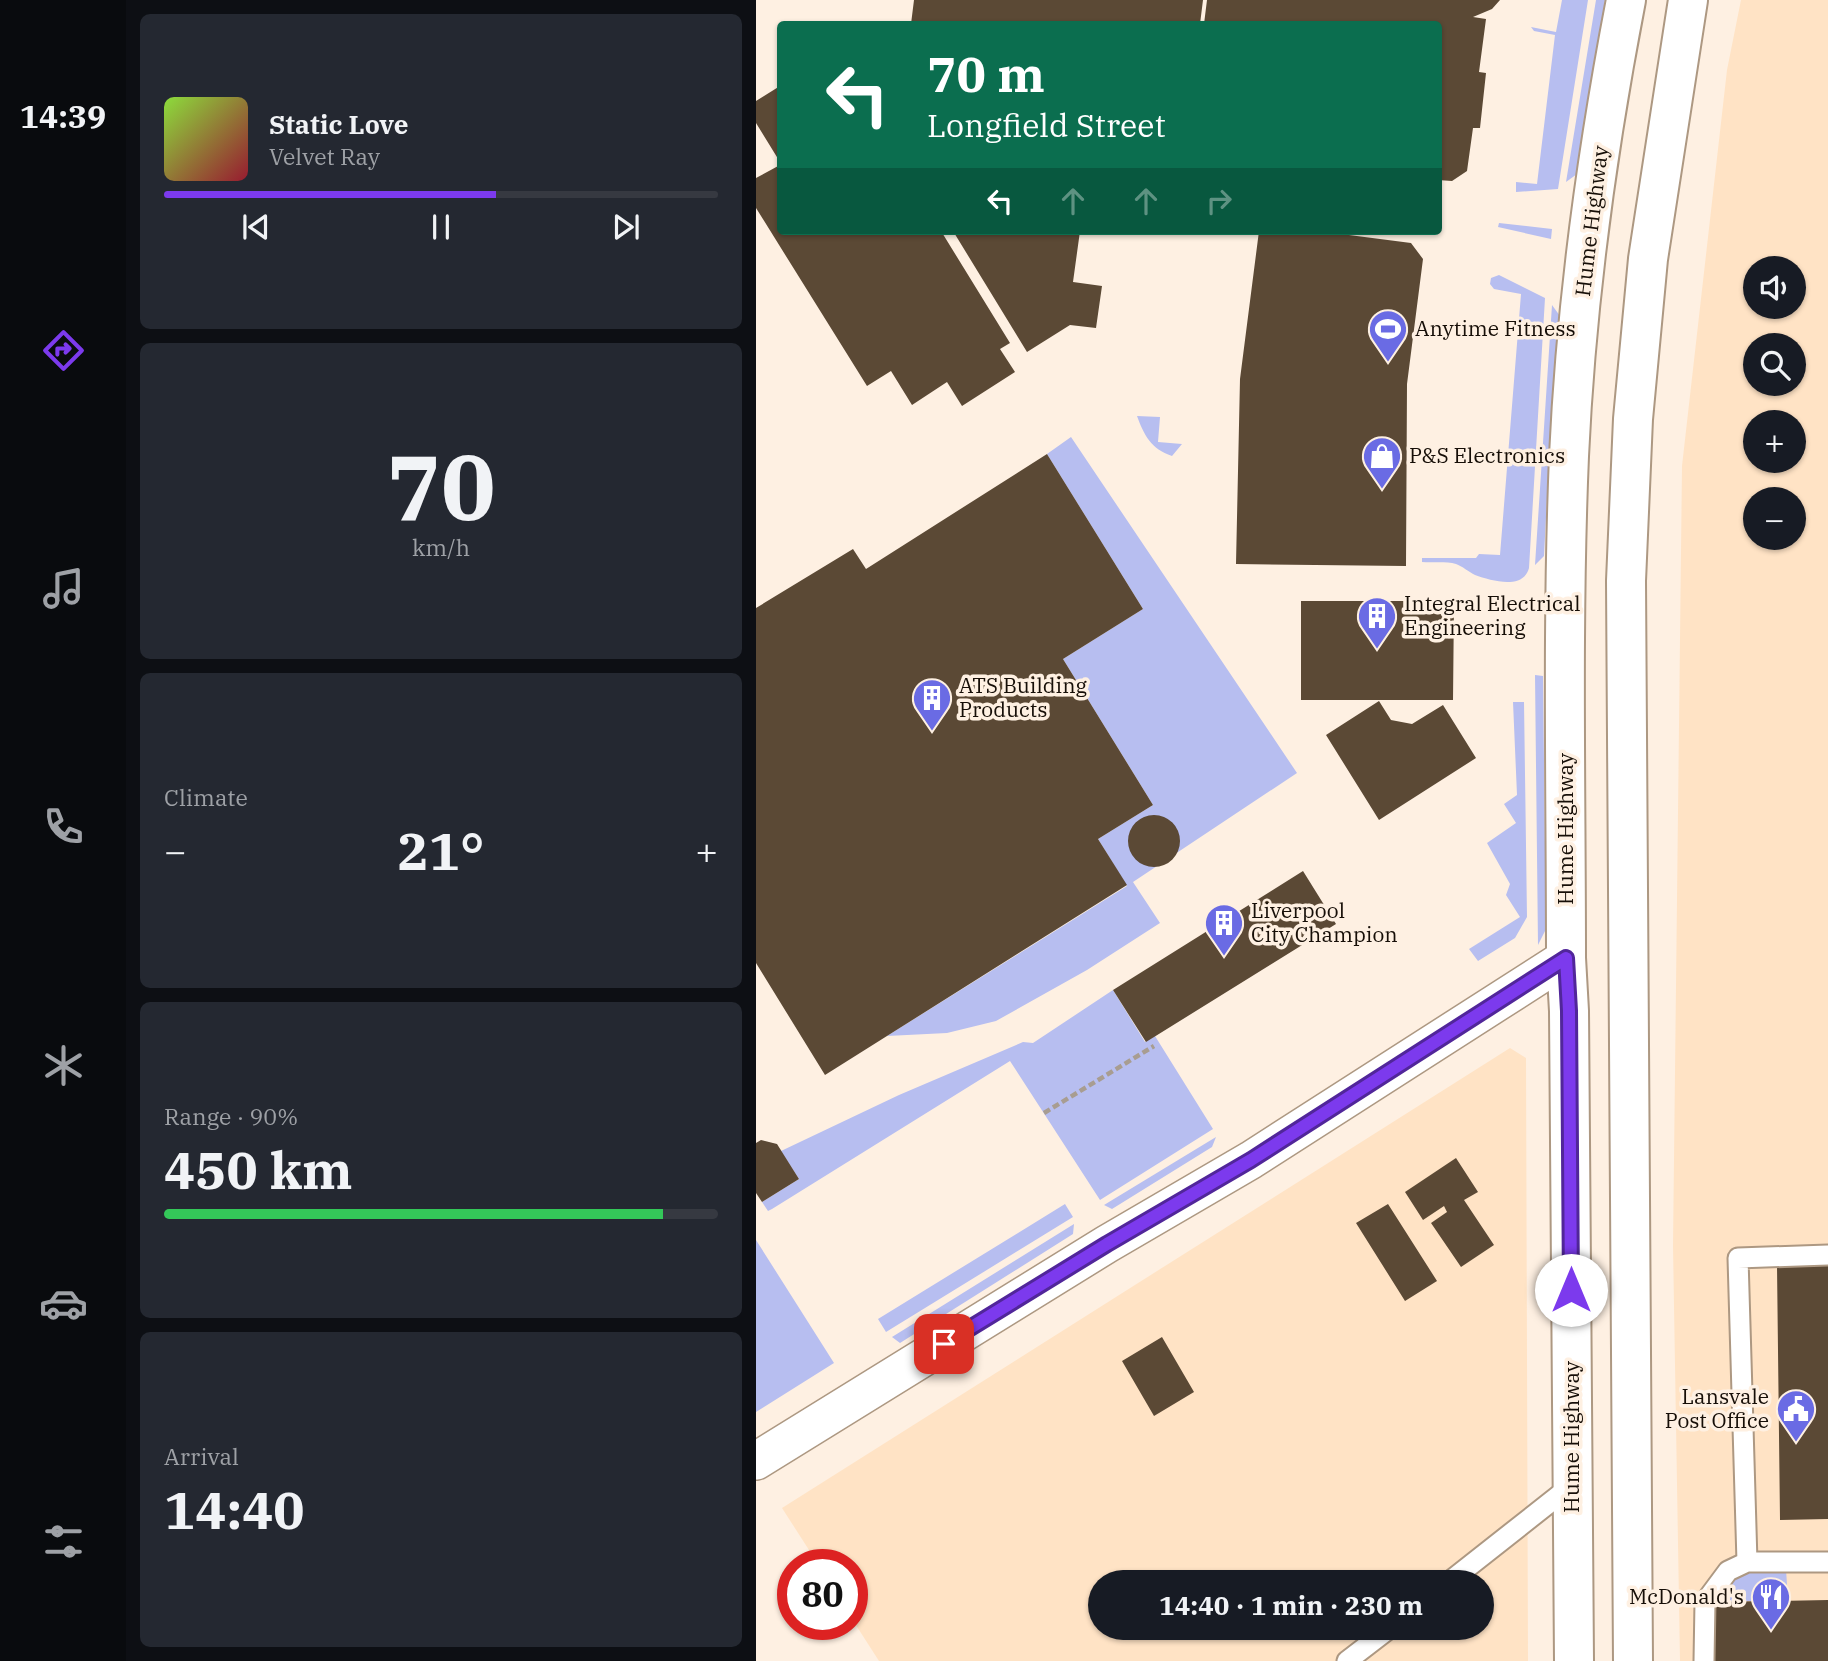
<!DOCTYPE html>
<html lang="en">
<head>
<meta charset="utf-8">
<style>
  :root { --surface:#171b24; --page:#242831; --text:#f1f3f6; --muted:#9ea1a6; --line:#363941; --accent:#7c3aed }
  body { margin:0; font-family:"IBM Plex Serif",serif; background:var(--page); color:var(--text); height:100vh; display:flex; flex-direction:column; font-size:26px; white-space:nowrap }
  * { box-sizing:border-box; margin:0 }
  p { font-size:23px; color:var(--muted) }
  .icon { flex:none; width:38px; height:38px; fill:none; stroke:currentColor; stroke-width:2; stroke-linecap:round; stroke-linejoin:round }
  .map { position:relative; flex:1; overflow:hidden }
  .drawer { display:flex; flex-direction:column; gap:14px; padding:14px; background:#0d0f14; width:630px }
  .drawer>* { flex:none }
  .top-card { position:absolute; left:21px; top:21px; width:665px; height:214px; border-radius:7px; box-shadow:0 2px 5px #0004; background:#0b6e4f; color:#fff; overflow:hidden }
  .tools { position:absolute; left:987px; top:256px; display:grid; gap:14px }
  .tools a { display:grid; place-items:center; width:63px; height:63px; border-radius:50%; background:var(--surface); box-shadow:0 2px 5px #0004; font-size:35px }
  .speed { position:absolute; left:21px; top:1549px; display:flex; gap:14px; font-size:35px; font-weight:700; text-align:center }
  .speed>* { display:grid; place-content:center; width:91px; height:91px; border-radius:50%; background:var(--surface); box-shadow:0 2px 5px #0004; line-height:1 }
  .speed .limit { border:10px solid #d22; background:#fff; color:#111 }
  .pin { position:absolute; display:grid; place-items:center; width:60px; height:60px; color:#fff; margin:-30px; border-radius:14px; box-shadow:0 4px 10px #0006 }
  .me { position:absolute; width:77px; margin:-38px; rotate:0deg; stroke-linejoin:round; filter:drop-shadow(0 0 5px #0008) }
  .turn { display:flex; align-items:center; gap:24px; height:147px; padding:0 35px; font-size:32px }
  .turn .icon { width:91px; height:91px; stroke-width:2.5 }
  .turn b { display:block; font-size:49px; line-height:60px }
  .lanes { display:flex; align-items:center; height:66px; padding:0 35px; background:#0003; justify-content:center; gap:35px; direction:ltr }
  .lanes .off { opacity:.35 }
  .big { font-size:52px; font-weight:700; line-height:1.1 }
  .drawer .tile { flex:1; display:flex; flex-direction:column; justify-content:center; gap:10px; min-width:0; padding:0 24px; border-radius:10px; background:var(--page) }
  .drawer .dial { align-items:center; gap:0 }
  .dial b { font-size:91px; line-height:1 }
  .song { display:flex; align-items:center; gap:21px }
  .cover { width:84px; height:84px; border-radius:10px; background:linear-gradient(135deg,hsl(90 70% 55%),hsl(350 70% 35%)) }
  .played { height:7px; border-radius:4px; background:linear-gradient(90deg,var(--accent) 60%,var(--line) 60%) }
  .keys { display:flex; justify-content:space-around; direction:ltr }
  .heat { display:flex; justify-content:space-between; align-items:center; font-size:38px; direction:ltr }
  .charge { height:10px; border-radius:5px; background:linear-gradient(90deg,#34c759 90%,var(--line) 0) }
  .trip { position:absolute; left:332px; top:1570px; width:406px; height:70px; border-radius:35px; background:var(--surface); box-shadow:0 2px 5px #0004; font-weight:700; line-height:70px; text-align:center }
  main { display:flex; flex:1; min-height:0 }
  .tab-bar { display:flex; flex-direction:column; width:126px; justify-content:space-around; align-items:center; background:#090b0e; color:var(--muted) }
  .tab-bar .icon { width:49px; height:49px }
  .tab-bar .on { color:var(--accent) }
  .tab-bar b { font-size:32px; color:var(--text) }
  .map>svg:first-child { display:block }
  .built { fill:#ffe3c5; fill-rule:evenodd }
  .green { fill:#b7bef0 }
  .building { fill:#5b4935 }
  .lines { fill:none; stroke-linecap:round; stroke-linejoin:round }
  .service-casing { stroke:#ad9882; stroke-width:23 }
  .minor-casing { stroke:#ad9882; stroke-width:40 }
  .trunk-casing { stroke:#ad9882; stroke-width:42 }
  .path { stroke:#a89d91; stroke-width:4.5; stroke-dasharray:7 3.5; stroke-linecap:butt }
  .service { stroke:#fff; stroke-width:19 }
  .minor { stroke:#fff; stroke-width:37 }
  .trunk { stroke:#fff; stroke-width:38 }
  .route-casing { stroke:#51269a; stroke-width:18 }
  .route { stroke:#7c3aed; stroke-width:12 }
  .labels { text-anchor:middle; stroke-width:7; stroke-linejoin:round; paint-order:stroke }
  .street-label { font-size:21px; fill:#160e07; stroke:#fef0e2 }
  .poi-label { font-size:21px; fill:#160e07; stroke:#fef0e2; text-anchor:start }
</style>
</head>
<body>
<main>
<nav class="tab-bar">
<b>14:39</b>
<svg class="icon on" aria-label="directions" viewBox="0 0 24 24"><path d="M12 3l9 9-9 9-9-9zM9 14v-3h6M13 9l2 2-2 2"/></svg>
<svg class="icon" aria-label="music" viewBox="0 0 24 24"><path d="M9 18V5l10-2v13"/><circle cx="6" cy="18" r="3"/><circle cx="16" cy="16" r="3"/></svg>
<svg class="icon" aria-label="phone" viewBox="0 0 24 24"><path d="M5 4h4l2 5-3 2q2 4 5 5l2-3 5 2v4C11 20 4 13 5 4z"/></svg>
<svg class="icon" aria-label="climate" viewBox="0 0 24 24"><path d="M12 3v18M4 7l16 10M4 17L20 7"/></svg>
<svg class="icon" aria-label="car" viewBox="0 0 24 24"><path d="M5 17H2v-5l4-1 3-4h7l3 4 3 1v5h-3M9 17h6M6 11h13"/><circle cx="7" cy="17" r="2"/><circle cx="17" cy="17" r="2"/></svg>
<svg class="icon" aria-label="filters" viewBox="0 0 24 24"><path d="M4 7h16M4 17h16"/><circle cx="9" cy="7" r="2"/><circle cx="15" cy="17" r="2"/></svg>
</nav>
<section class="drawer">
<div class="tile">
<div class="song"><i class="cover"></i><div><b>Static Love</b><p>Velvet Ray</p></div></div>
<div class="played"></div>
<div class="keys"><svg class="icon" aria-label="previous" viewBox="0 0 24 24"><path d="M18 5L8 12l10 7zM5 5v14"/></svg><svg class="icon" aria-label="pause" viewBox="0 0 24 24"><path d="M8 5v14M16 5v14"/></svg><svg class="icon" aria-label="next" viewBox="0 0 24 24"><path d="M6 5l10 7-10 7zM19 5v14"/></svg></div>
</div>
<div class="tile dial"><b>70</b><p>km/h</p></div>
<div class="tile"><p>Climate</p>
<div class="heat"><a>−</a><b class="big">21°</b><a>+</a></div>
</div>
<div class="tile"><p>Range · 90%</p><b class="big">450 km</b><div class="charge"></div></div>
<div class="tile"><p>Arrival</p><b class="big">14:40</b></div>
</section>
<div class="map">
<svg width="1072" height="1661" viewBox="0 0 1072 1661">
  <rect width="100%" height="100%" fill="#fef0e2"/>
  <path class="built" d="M 985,0 L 1072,0 L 1072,1661 L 924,1661 L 917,1246 L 926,466 L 971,70 ZM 999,268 L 1038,268 L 1038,306 L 999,306 ZM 999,345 L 1038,345 L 1038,383 L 999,383 ZM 999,422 L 1038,422 L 1038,460 L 999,460 ZM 999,499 L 1038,499 L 1038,537 L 999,537 Z
    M 754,1048 L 770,1058 L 772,1661 L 123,1661 L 96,1619 L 96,1564 L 62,1564 L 26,1508 ZM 345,1582 L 726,1582 L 726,1628 L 345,1628 Z"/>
  <path class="green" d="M 806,0 L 832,0 L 802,189 L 760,192 L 760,182 L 781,184 L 799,35 L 778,31 L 775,27 L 800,32 Z
    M 840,0 L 849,0 L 821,174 L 810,182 Z
    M 743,223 L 796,229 L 795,239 L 742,227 Z
    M 743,275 L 789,298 L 773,568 C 767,590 736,581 719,575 C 713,572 706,566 700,564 C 690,561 676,563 666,562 L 666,558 L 720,558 L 723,554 L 744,555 L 765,294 L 738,289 L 734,284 L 735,278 Z
    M 796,305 L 804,316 L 795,421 L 788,556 L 779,565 Z
    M 381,416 L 404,417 L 402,442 L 426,444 L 416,456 C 395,449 388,435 381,416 Z
    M 315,437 L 541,773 L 377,882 L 404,923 L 331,970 L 240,1021 L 191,1033 L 131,1036 L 371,886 L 342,839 L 397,805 L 307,659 L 387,609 L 291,454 Z
    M 779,675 L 787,676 L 790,929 L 782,945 Z
    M 757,702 L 768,702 L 771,917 L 759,938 L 722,961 L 713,949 L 764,917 L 750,895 L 754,884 L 731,843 L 760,823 L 748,804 L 761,795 Z
    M 357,990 L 389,1042 L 399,1036 L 457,1129 L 344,1200 L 254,1061 L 16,1209 L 12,1211 L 6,1202 L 43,1179 L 25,1151 L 143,1095 L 267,1042 L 277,1043 Z
    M 460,1137 L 456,1147 L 356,1209 L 348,1205 Z
    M 309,1204 L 317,1217 L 130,1332 L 122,1319 Z
    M 318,1224 L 317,1234 L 144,1343 L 136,1337 Z
    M 0,1240 L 78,1363 L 0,1412 Z
    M 1030,1569 L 1032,1600 L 958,1602 L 981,1570 Z"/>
  <path class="building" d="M 158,0 L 447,0 L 444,24 L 155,24 Z
    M 451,0 L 744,0 L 736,9 L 717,17 L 730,19 L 723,72 L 730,73 L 724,128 L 717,128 L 711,171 L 696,181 L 682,180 L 682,24 L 448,24 Z
    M 24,86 L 24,162 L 0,123 L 0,101 Z
    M 24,165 L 24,231 L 185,231 L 254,343 L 244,349 L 259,372 L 206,406 L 191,382 L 156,405 L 135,371 L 111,386 L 0,208 L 0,178 Z
    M 197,231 L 324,231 L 317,282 L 346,286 L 340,328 L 314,325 L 271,352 Z
    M 503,231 L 562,231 L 655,243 L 667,259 L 651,384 L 650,566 L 480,564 L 484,379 Z
    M 291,454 L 387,609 L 307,659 L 397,805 L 342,839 L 371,885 L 69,1075 L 0,963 L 0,608 L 97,549 L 110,569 Z
    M 545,601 L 698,601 L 697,700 L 545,700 Z
    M 623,701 L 635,720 L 656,724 L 687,705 L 720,758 L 623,820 L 570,735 Z
    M372 841a26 26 0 1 1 52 0a26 26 0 1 1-52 0Z
    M 547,871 L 580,924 L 390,1042 L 357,990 Z
    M 5,1140 L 21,1144 L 43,1179 L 6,1202 L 0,1193 L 0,1143 Z
    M 700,1158 L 722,1192 L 708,1200 L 738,1245 L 705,1267 L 675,1223 L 691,1212 L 688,1206 L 667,1220 L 649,1192 Z
    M 632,1204 L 681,1281 L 649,1301 L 600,1223 Z
    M 1072,1265 L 1072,1519 L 1024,1520 L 1021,1266 Z
    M 406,1337 L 438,1392 L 398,1416 L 366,1361 Z
    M 1072,1600 L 1072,1661 L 958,1661 L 958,1602 Z"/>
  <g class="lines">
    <g class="service-casing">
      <path id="service" d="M 1072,1255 L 982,1258 L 991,1562 L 1072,1562
        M 693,1582 L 816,1485
        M 591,1661 L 634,1628
        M 948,1661 L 949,1602 L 972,1571 L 991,1562"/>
    </g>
    <g class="minor-casing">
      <path id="minor" d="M 0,1461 L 351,1244 L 495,1160 L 810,958"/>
    </g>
    <g class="trunk-casing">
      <path id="trunk" d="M 818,1661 L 813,1011 L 810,958 C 810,791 806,623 813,456 C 820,303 841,150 870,0
        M 877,1661 L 870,581 L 877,419 L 892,259 L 932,0"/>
    </g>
    <path class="path" d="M 288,1113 L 398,1046"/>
    <use href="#service" class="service"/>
    <use href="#minor" class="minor"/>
    <use href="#trunk" class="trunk"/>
  </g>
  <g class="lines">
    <g class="route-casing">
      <path id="route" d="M 188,1344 L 351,1244 L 495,1160 L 810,958 L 813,1011 L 815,1290"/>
    </g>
    <use href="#route" class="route"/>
  </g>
  <defs>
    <g id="stadium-pin" transform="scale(2.0125)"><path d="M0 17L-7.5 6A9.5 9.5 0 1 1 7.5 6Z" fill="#6a6be4" stroke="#fef0e2"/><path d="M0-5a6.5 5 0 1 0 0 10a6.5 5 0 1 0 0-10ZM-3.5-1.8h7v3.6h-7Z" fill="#fff"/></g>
    <g id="shop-pin" transform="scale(2.0125)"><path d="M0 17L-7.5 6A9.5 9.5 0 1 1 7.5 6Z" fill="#6a6be4" stroke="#fef0e2"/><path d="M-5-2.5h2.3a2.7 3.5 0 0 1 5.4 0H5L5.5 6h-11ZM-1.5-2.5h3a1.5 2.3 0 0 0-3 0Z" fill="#fff"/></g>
    <g id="building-pin" transform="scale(2.0125)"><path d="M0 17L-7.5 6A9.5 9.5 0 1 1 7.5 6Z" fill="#6a6be4" stroke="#fef0e2"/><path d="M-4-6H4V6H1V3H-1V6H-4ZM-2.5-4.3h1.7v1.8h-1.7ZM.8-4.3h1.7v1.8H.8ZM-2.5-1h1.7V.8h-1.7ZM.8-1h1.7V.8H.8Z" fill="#fff"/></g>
    <g id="civic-pin" transform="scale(2.0125)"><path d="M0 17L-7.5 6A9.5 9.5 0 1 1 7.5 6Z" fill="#6a6be4" stroke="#fef0e2"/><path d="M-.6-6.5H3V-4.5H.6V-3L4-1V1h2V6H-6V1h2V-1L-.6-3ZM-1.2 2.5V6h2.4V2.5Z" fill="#fff"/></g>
    <g id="restaurant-pin" transform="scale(2.0125)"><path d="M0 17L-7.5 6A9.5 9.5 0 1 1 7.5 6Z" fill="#6a6be4" stroke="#fef0e2"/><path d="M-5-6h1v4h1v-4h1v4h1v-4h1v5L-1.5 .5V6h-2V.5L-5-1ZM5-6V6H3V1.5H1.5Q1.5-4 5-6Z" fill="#fff"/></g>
  </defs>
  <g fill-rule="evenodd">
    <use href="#stadium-pin" x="632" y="329"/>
    <use href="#shop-pin" x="626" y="456"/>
    <use href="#building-pin" x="621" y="616"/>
    <use href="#building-pin" x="176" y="698"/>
    <use href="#building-pin" x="468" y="923"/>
    <use href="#civic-pin" x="1040" y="1409"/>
    <use href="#restaurant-pin" x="1015" y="1597"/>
  </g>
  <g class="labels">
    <g class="street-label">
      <text transform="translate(836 221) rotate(-83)" y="7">Hume Highway</text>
      <text transform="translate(810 829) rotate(-90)" y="7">Hume Highway</text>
      <text transform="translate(816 1437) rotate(-90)" y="7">Hume Highway</text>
    </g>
    <g class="poi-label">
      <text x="659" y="336">Anytime Fitness</text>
      <text x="653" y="463">P&amp;S Electronics</text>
      <text x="648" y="611">Integral Electrical<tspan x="648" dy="24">Engineering</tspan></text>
      <text x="203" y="693">ATS Building<tspan x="203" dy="24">Products</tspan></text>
      <text x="495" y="918">Liverpool<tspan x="495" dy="24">City Champion</tspan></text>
      <text x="1013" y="1404" text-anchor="end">Lansvale<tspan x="1013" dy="24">Post Office</tspan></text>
      <text x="988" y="1604" text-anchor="end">McDonald's</text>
    </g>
  </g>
</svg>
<div class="tools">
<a><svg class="icon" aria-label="sound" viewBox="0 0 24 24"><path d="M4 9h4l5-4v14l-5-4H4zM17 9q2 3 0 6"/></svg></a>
<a><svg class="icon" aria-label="search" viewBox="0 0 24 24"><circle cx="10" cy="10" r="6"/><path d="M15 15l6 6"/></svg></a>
<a>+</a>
<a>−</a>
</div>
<div class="speed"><div class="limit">80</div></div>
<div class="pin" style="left:188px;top:1344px;background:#d93025"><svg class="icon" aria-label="arrive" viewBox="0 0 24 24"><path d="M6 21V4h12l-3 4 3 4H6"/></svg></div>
<svg class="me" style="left:815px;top:1290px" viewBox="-20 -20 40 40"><circle r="19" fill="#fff"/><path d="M0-13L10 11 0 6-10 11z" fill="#7c3aed"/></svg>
<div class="trip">14:40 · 1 min · 230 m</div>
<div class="top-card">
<div class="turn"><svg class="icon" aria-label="left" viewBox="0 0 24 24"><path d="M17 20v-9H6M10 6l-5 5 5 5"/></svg><div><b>70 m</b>Longfield Street</div></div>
<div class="lanes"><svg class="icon" aria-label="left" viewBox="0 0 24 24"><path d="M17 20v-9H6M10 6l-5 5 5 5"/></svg><svg class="icon off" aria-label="ahead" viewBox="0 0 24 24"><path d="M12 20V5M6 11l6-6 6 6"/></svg><svg class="icon off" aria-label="ahead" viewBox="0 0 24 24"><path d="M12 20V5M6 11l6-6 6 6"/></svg><svg class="icon off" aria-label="right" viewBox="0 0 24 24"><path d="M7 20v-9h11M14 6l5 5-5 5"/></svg></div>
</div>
</div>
</main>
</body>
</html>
